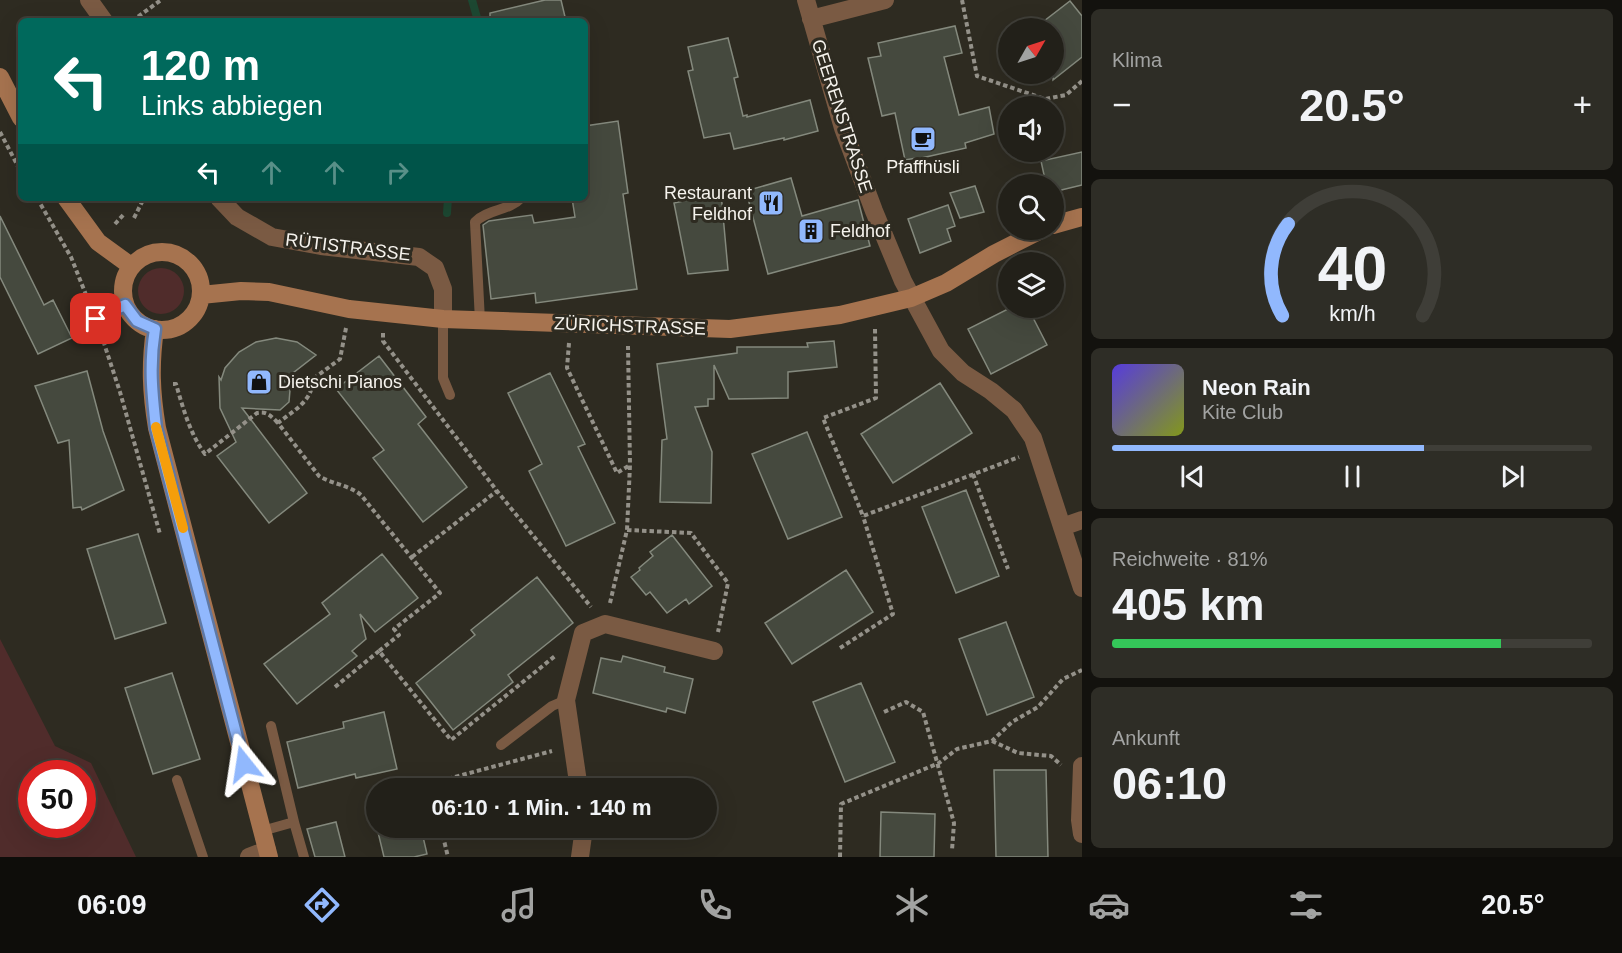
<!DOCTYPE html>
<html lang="de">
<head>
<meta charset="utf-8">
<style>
  :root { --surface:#222019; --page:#2e2d26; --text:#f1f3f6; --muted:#a2a3a2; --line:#3f3e38; --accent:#91b8fd }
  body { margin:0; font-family:Helvetica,sans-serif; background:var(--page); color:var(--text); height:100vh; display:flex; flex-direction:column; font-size:22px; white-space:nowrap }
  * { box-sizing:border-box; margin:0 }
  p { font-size:20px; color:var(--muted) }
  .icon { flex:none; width:33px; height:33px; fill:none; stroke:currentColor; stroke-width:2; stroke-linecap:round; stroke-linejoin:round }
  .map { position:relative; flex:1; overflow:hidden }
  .drawer { display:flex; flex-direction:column; gap:9px; padding:9px; background:#13120e; width:540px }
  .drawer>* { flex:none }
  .guide { position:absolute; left:18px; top:18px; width:570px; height:183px; border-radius:9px; box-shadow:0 6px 24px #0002,0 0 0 2px var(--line); background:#00695c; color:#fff; overflow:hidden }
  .needle { width:39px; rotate:51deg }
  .fabs { position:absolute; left:998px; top:18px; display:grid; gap:12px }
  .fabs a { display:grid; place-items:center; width:66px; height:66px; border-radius:50%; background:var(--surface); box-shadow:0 6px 24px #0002,0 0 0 2px var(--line); font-size:30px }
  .speed { position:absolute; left:18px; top:760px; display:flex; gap:12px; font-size:30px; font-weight:700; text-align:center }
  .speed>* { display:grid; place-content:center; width:78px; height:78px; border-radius:50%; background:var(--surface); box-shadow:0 6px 24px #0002,0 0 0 2px var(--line); line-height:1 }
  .speed .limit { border:9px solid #d22; background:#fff; color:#111 }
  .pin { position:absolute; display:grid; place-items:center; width:51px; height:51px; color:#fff; margin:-26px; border-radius:12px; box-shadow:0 3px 9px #0006 }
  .me { position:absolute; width:66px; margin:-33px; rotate:345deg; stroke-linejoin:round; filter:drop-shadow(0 0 4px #0008) }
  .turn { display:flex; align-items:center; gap:21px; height:126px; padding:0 24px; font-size:27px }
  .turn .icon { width:78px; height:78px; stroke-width:2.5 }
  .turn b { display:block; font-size:42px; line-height:51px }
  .lanes { display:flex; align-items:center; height:57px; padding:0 24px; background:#0003; justify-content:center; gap:30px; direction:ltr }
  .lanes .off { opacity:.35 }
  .big { font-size:45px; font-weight:700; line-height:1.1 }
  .drawer .widget { flex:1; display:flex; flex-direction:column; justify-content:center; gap:9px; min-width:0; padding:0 21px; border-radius:9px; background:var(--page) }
  .drawer .dial { align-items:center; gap:0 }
  .dial svg { height:156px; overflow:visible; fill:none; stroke:var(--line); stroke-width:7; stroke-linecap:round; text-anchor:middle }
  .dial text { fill:var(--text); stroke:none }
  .song { display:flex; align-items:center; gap:18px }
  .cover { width:72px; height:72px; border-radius:9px; background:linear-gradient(135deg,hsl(250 70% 55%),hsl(70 70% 35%)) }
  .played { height:6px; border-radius:3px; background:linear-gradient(90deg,var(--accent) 65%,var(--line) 65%) }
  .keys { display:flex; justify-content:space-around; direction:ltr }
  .heat { display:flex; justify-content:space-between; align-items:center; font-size:33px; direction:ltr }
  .charge { height:9px; border-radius:4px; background:linear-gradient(90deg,#34c759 81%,var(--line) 0) }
  .trip { position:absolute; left:366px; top:778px; width:351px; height:60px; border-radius:30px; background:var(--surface); box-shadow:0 6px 24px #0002,0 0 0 2px var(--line); font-weight:700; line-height:60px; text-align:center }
  .menu { display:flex; height:96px; justify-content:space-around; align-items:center; background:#0e0d0a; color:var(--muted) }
  .menu .icon { width:42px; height:42px }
  .menu .on { color:var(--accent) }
  .menu b { font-size:27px; color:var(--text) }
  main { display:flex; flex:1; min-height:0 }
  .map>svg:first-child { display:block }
  .green { fill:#502c2b; fill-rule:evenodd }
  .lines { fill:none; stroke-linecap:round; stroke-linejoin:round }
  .stream { stroke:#1d4832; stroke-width:8 }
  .building { fill:#45493e; stroke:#84897d; stroke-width:1.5 }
  .path { stroke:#949189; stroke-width:4; stroke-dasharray:4.5 3; stroke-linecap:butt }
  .lane { stroke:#7a5a43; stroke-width:10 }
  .street { stroke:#7a5a43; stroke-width:18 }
  .secondary { stroke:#a6734f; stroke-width:18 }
  .route-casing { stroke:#5e78a4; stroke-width:15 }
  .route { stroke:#91b8fd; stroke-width:10 }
  .slow { stroke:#f59e0b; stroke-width:10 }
  .labels { text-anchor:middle; stroke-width:6; stroke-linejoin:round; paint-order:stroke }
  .street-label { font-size:18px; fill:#f6f3ed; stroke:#2e2b21 }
  .poi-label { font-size:18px; fill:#f6f3ed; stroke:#2e2b21; text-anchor:start }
</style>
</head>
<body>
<main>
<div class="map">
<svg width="1082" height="857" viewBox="0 0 1082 857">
  <rect width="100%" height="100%" fill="#2e2b21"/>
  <path class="green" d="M138 291a23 23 0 1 1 46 0a23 23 0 1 1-46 0Z
    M 0,639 L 55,746 L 91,763 L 136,857 L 0,857 ZM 32,774 L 82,774 L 82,825 L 32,825 Z"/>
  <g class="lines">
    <path class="stream" d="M 472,0 L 478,21
      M 447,213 L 448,198"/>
  </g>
  <path class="building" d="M 545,0 L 561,0 L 566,21 L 490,21 L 490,13 Z
    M 1070,1 L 1082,16 L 1082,57 L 1053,80 L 1053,28 L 1035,28 Z
    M 955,26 L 962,53 L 944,57 L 959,115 L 989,107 L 994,134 L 965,143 L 966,148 L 917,159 L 917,158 L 905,160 L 895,113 L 882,116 L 868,58 L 881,56 L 878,43 Z
    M 728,38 L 738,77 L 734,78 L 743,116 L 747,115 L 747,117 L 810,100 L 818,131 L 784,140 L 784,138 L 734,149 L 730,133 L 704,138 L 688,71 L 693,70 L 688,47 Z
    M 618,121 L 628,193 L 623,194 L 637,289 L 536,303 L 535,293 L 491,299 L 483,225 L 489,221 L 532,215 L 534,223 L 575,217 L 572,198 L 585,198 L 585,126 Z
    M 1082,152 L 1082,185 L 1053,192 L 1053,184 L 1046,184 L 1041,161 Z
    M 791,178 L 802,216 L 858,200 L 870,246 L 768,274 L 746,191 Z
    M 975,186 L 984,212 L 960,218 L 950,193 Z
    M 721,193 L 728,270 L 688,274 L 674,203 Z
    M 948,205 L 955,226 L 947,229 L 951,241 L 920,253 L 908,219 Z
    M 0,216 L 44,305 L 53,300 L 72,338 L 38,354 L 0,277 Z
    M 1010,308 L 1028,308 L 1047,345 L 991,374 L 968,329 Z
    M 276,338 L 297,342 L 316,355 L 284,380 L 290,390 L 289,402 L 280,410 L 242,408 L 307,493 L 269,523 L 217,456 L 236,442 L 220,408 L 219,377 L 221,380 L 225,368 L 239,352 L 256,342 Z
    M 834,341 L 837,367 L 788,372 L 788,398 L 729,399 L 714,365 L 714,399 L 708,399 L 708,406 L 695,407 L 712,452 L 711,503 L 660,502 L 662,440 L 667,439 L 657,364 L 737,353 L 737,347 L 808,347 L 807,343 Z
    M 379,356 L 426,417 L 418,424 L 467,487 L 423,522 L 373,458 L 384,450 L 336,389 Z
    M 87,371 L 103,431 L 124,490 L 82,510 L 81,507 L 73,508 L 69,440 L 58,443 L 35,386 Z
    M 550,373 L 585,444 L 578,447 L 615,523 L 566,546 L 529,471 L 542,464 L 508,393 Z
    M 940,383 L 972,433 L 893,483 L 861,434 Z
    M 807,432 L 842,517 L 788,539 L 752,454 Z
    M 966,490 L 999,576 L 956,593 L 922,507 Z
    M 138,534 L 166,623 L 115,639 L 87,549 Z
    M 672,535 L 712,586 L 689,604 L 686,599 L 667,613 L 650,592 L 646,595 L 631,577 L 640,570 L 639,568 L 653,556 L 650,552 Z
    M 382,554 L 418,598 L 375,632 L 360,614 L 366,639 L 352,651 L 357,656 L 297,704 L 264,664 L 330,614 L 322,603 Z
    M 846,570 L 873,612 L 792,664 L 765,623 Z
    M 537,577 L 573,623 L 508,675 L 513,682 L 453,730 L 416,683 L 475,635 L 471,630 Z
    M 1006,622 L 1034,697 L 987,715 L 959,639 Z
    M 623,656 L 665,667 L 664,672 L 693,679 L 685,713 L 667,708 L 666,712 L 593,693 L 601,658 L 621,662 Z
    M 172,673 L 200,759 L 153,774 L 125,688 Z
    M 861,683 L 895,762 L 845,782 L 813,702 Z
    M 384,712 L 397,769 L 356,778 L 355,774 L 298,788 L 287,742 L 344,728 L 343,722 Z
    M 994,770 L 1046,770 L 1048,857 L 996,857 Z
    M 881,812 L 935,814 L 934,857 L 880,857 Z
    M 336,822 L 345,857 L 315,857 L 307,829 Z
    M 377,828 L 421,828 L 427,854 L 414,857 L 384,857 Z"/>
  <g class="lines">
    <path class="path" d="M 962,0 L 977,76 L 1045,99 L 1066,95 L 1082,81
      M 132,21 L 161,0
      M 0,132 L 21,172
      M 37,198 L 71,257 L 90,305
      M 150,198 L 165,201 L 174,198
      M 134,218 L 144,198
      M 115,224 L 125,213
      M 346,328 L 340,359 L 313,379 C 313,401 293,411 278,423 L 319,476 C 332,484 349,485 361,495 L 440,593 L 394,629 L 399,635 L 379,651 L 451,740 L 555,656
      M 875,329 L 876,398 L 823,418 L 863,516 L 1019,457
      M 383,333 L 383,341 L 497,491 L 591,607
      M 101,334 L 120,392 L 160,534
      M 569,343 L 567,368 L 617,473 L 630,465
      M 173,384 L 176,384 C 183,408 190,434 205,454 L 257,413 C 267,411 271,416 278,423
      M 973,474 L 1008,569
      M 627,530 L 691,533 L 728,583 L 718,632
      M 412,557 L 497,491
      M 610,603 L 627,530 L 630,465 L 628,346
      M 840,648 L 893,614 L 863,516
      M 335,687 L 379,651
      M 884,712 L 906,702 L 923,712 L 954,823 L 952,850
      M 992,741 L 1018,753 L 1051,756 L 1061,765
      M 433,789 L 432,783 L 552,751
      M 441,828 L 448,857
      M 840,857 L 841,804 L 939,763 L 957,749 L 992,741 L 1012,722 L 1038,707 L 1063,679 L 1082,670"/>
    <path class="lane" d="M 96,319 L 125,305
      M 443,319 L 443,378 L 450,395
      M 480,321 L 475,222 C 488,209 509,211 521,198
      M 501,745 L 552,706 L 566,700
      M 177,780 L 203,857
      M 294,822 L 304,857
      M 262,831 L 294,822 L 271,726"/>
    <path class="street" d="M 89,0 L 104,21
      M 806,0 L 843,128 L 874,211 L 903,281 L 941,351 L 963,373 L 991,391 L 1014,410 L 1033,438 L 1082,588
      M 811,19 L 885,0
      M 219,198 L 237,217 L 272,237 L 321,246 L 419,257 L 435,268 L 443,289 L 443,319
      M 1062,527 L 1082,520
      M 1082,766 L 1080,820 L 1082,834
      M 579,789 L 566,700 L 583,633 L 605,624 L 714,651
      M 249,857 L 267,850
      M 580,857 L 584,828"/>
    <path class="secondary" d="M 0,77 L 21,118
      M 66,198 L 98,242 L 131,266
      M 1053,225 L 1082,217
      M123 291a39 39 0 1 1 78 0a39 39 0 1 1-78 0Z
      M 201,295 L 241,291 L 269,292 L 349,309 L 443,319 L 730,329 L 840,315 L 911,298 L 946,283 L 994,254 L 1041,230
      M 155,329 C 150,365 151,392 157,428 L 269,857"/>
  </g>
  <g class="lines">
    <g class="route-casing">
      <path id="route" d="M 96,319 L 125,305 L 137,321 L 155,329 C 149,365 152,392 156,428 L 244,764"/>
    </g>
    <use href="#route" class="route"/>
    <path class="slow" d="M 156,427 L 183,528"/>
  </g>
  <defs>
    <g id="cafe-square" transform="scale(1.35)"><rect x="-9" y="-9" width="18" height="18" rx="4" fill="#91b8fd" stroke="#2e2b21"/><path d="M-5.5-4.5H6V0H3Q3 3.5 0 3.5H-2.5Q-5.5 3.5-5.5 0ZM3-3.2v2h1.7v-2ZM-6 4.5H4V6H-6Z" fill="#111"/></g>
    <g id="restaurant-square" transform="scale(1.35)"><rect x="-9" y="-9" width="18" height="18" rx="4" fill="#91b8fd" stroke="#2e2b21"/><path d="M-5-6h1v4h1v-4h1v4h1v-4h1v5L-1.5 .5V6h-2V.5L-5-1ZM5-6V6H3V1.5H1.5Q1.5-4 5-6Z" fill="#111"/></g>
    <g id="building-square" transform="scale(1.35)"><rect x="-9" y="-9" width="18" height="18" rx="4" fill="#91b8fd" stroke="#2e2b21"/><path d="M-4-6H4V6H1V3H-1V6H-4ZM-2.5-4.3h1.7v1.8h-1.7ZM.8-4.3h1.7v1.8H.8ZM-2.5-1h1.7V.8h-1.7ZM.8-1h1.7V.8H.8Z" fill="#111"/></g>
    <g id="shop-square" transform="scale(1.35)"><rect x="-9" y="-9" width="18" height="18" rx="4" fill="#91b8fd" stroke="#2e2b21"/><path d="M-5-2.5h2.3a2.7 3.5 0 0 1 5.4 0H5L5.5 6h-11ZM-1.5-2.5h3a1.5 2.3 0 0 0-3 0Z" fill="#111"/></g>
  </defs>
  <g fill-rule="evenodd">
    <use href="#cafe-square" x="923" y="139"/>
    <use href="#restaurant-square" x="771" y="203"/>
    <use href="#building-square" x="811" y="231"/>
    <use href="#shop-square" x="259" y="382"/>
  </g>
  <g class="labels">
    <g class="street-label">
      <text transform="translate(842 116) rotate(72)" y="6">GEERENSTRASSE</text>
      <text transform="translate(348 247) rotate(7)" y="6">RÜTISTRASSE</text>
      <text transform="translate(630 326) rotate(2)" y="6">ZÜRICHSTRASSE</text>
    </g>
    <g class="poi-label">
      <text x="923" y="173" text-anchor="middle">Pfaffhüsli</text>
      <text x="752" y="199" text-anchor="end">Restaurant<tspan x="752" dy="21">Feldhof</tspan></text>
      <text x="830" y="237">Feldhof</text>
      <text x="278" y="388">Dietschi Pianos</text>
    </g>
  </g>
</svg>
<div class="fabs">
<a><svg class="needle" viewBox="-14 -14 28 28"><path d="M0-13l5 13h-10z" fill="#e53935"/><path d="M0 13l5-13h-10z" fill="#a2a3a2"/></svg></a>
<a><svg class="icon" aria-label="sound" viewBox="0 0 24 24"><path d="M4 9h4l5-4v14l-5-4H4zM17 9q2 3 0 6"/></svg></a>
<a><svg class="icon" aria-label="search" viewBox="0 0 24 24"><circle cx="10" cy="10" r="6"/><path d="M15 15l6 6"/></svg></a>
<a><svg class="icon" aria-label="layers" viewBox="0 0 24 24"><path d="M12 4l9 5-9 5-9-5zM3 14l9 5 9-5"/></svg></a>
</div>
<div class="speed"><div class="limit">50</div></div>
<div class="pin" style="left:96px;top:319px;background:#d93025"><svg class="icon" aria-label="arrive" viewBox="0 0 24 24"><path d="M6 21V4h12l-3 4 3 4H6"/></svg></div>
<svg class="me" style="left:244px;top:764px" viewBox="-20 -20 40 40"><path d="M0-17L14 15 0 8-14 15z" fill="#91b8fd" stroke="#fff" stroke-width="4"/></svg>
<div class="trip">06:10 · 1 Min. · 140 m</div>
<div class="guide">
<div class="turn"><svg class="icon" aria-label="left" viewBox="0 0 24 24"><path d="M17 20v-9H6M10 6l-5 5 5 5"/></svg><div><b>120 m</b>Links abbiegen</div></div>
<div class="lanes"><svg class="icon" aria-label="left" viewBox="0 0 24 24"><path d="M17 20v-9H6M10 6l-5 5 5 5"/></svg><svg class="icon off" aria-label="ahead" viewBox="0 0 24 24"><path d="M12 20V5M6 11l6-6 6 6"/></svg><svg class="icon off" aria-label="ahead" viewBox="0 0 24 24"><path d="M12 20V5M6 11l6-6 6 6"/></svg><svg class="icon off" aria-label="right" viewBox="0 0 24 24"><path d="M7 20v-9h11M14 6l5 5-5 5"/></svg></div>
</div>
</div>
<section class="drawer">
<div class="widget"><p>Klima</p>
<div class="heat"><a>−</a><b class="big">20.5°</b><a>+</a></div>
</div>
<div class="widget dial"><svg viewBox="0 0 100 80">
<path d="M14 69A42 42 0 1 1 86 69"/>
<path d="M14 69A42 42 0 0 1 17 22" stroke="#91b8fd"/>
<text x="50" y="56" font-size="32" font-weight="700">40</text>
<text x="50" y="72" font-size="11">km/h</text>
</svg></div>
<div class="widget">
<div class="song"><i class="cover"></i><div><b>Neon Rain</b><p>Kite Club</p></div></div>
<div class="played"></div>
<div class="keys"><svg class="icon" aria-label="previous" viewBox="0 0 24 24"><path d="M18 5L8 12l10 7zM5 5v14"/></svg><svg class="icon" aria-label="pause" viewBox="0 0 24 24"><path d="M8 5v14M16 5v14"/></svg><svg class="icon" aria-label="next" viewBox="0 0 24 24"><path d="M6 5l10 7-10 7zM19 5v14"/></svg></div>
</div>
<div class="widget"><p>Reichweite · 81%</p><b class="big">405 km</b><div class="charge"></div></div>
<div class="widget"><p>Ankunft</p><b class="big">06:10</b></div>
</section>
</main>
<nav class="menu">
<b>06:09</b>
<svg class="icon on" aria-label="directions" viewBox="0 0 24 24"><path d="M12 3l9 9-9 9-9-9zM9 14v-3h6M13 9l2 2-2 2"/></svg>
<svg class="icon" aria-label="music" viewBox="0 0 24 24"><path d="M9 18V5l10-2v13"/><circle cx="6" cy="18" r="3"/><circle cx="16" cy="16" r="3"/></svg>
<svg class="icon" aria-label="phone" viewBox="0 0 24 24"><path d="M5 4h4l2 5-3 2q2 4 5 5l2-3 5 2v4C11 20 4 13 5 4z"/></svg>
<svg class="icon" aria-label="climate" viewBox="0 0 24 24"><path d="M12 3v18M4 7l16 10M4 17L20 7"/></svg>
<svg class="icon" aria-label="car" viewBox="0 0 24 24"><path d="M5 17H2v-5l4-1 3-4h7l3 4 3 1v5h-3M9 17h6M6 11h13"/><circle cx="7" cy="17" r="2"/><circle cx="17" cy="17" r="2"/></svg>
<svg class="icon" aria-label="filters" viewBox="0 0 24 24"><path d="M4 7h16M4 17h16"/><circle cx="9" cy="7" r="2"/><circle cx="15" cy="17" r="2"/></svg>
<b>20.5°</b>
</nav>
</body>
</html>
